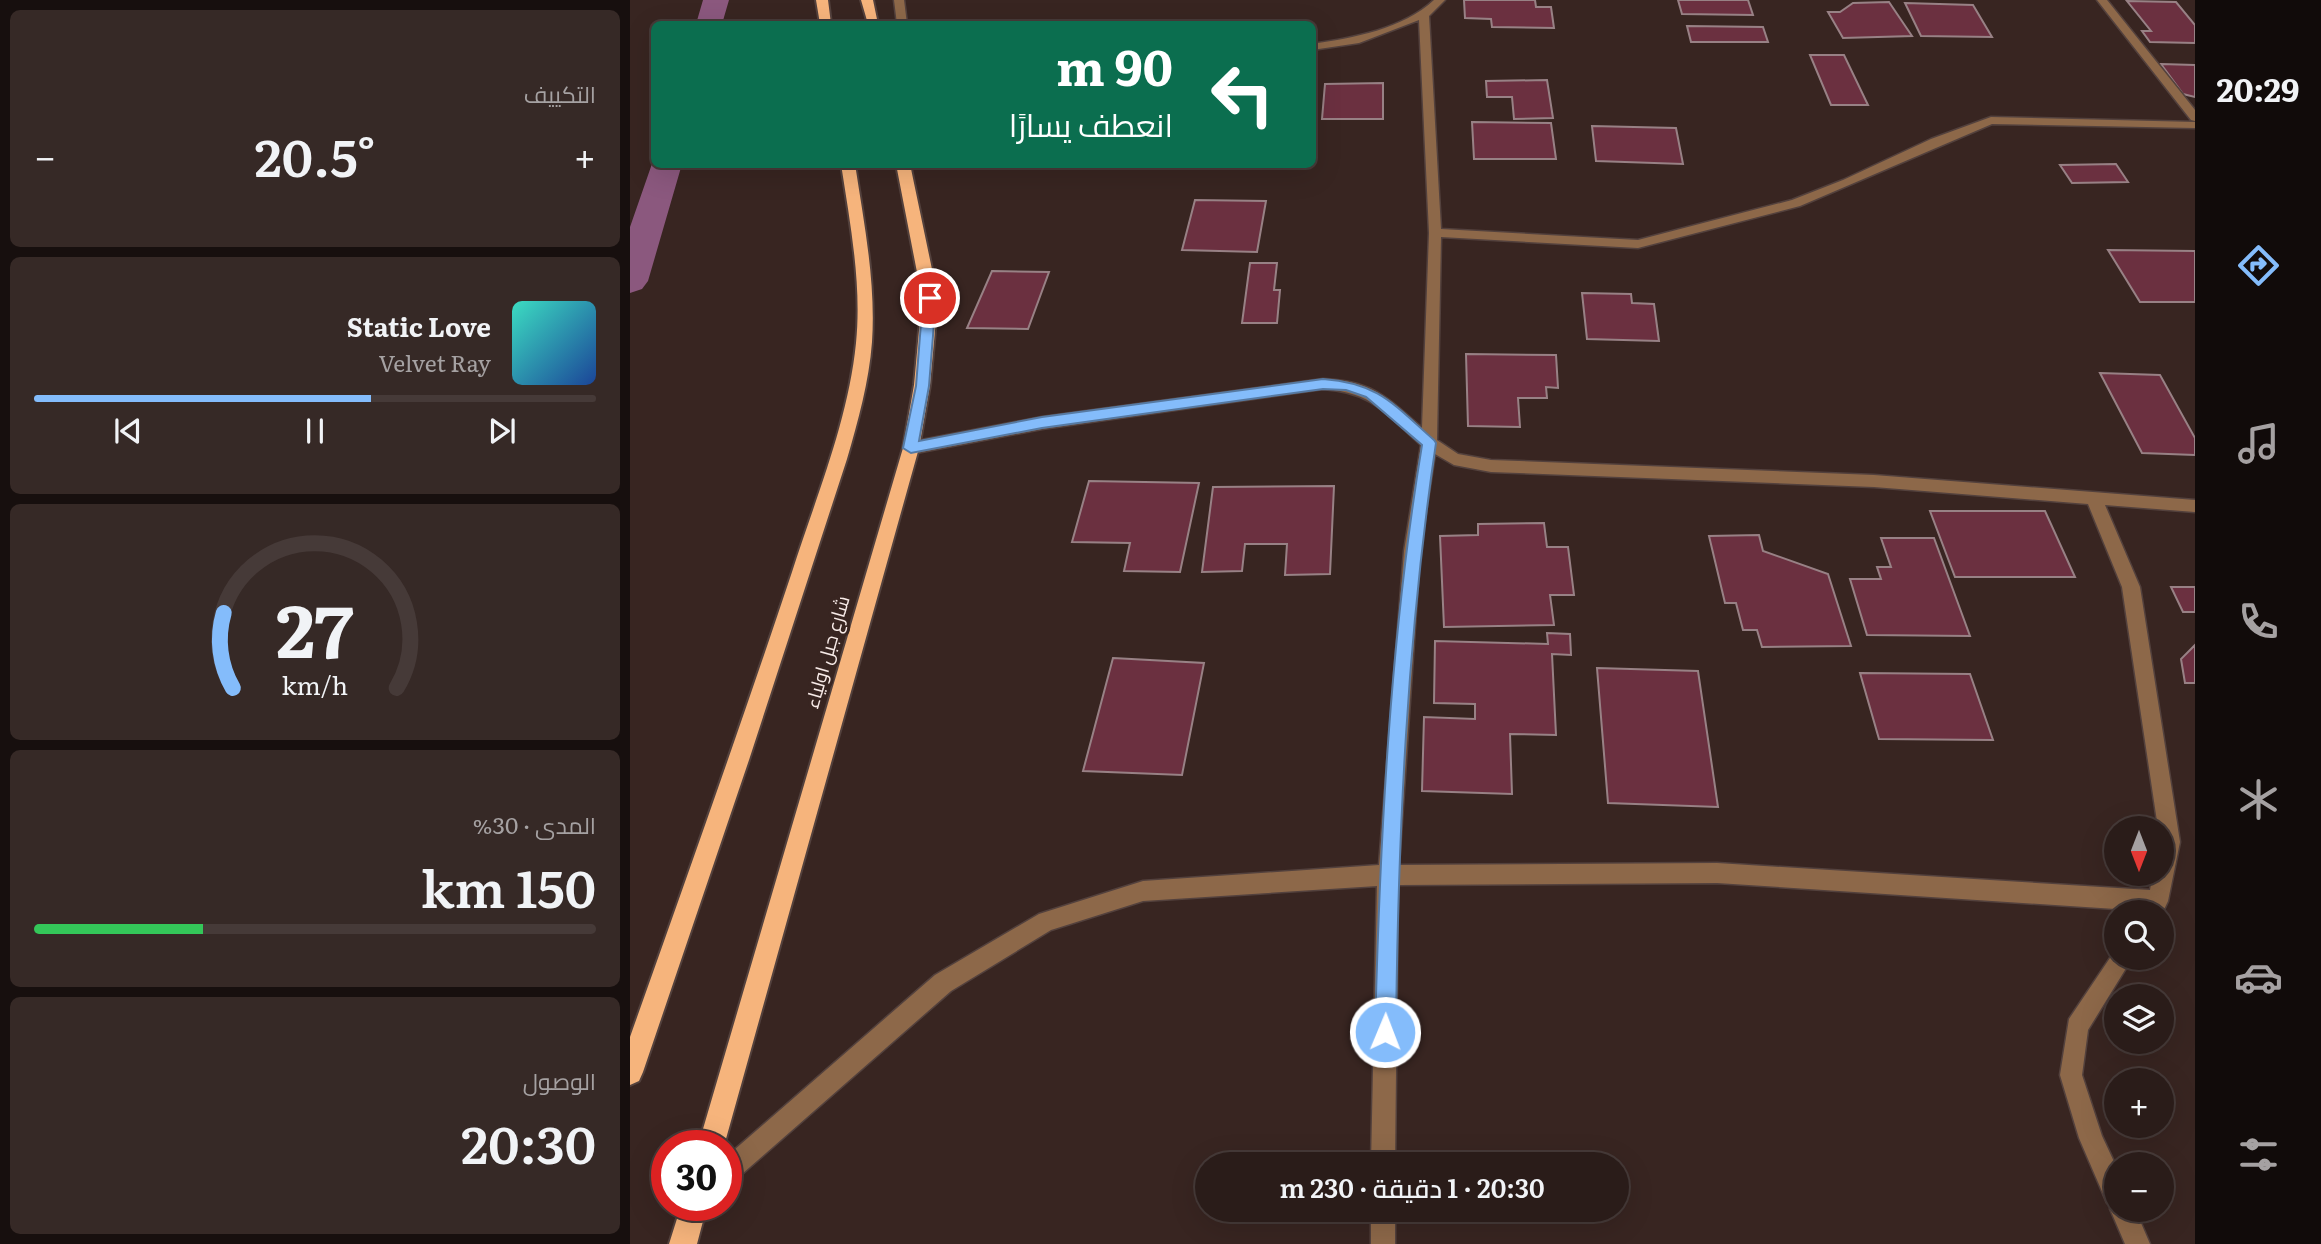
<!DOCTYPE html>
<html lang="ar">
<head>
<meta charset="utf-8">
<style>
  :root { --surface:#2a1c19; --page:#362926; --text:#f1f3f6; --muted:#a5a1a2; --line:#463a38; --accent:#84bcfb }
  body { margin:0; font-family:Literata,Cairo,serif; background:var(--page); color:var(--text); direction:rtl; height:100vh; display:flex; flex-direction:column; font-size:26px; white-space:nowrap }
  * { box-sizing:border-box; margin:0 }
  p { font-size:23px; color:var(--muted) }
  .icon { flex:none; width:38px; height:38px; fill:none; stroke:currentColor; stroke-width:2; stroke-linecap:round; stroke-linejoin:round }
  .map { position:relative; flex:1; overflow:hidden; direction:ltr }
  .sheet { display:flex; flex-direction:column; gap:10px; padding:10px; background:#170f0e; width:630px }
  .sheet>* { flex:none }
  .hud { position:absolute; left:21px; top:21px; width:665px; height:147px; border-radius:10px; box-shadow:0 7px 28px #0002,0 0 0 2px var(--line); direction:rtl; background:#0b6e4f; color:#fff; overflow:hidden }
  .needle { width:46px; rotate:180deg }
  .fabs { position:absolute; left:1474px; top:816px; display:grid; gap:14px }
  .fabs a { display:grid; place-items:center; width:70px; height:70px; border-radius:50%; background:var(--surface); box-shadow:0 7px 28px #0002,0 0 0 2px var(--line); font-size:35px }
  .speed { position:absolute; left:21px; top:1130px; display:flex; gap:14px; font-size:35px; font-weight:700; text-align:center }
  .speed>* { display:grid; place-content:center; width:91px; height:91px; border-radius:50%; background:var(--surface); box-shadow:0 7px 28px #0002,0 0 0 2px var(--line); line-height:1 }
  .speed .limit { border:10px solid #d22; background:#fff; color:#111 }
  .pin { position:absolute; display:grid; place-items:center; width:60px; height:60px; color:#fff; margin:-30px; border:4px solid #fff; border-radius:50%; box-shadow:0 2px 7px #0007 }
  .me { position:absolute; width:77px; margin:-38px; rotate:1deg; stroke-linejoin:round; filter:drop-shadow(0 0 5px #0008) }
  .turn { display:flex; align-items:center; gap:24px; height:147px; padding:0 28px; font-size:32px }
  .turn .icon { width:91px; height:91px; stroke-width:2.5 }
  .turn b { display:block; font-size:49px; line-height:60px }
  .big { font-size:52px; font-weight:600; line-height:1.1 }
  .sheet .tile { flex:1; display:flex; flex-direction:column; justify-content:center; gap:10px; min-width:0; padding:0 24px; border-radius:10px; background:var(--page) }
  .sheet .dial { align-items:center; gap:0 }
  .dial svg { height:182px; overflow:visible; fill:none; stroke:var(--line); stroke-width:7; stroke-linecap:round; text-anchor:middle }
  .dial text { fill:var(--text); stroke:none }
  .song { display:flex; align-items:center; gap:21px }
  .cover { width:84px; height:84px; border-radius:10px; background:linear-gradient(135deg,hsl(170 70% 55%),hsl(220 70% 35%)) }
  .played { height:7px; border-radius:4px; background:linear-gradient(90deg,var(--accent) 60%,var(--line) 60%) }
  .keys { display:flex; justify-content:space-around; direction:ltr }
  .heat { display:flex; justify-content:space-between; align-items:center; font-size:38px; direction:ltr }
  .charge { height:10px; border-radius:5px; background:linear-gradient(90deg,#34c759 30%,var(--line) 0) }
  .trip { position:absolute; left:565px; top:1152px; width:434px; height:70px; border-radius:35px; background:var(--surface); box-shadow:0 7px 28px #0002,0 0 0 2px var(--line); font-weight:600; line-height:70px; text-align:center; direction:rtl }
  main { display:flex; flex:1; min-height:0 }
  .menu { display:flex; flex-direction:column; width:126px; justify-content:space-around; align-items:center; background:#110b0a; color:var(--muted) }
  .menu .icon { width:49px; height:49px }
  .menu .current { color:var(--accent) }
  .menu b { font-size:32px; color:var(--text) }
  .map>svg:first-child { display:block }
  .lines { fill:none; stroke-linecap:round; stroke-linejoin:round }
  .canal { fill:#8b587e; fill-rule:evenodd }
  .building { fill:#6b3040; stroke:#988185; stroke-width:2 }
  .minor-casing { stroke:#53413d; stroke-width:3 }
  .trunk-casing { stroke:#53413d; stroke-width:4 }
  .minor { fill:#8d6849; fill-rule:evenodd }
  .trunk { fill:#f6b47c; fill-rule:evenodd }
  .route { fill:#84bcfb; stroke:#567aa3; stroke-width:2 }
  .labels { text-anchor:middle; stroke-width:6; stroke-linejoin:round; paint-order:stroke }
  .street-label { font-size:19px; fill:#f8ebe8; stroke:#382521 }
</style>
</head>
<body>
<main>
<nav class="menu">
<b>20:29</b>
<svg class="icon current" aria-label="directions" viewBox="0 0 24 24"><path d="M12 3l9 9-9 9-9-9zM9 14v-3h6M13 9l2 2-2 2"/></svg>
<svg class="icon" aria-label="music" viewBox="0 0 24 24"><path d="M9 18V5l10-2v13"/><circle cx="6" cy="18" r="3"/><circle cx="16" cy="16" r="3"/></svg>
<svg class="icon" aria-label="phone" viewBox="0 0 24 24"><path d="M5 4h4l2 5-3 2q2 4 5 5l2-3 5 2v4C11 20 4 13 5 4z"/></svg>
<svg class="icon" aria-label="climate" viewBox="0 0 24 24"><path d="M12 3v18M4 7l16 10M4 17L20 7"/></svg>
<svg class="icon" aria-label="car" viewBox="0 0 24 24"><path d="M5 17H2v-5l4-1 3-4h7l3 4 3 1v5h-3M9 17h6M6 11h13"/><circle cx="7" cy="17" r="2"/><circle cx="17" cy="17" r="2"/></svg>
<svg class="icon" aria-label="filters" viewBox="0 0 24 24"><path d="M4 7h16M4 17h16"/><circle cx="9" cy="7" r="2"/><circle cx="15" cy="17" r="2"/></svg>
</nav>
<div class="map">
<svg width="1565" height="1244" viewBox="0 0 1565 1244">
  <rect width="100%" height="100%" fill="#382521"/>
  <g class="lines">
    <path class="canal" d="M 73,0 L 99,0 L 92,24 L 66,24 Z
      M 24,158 L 24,164 L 52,164 L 18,281 L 12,289 L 0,293 L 0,227 Z"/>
  </g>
  <path class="building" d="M 834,0 L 905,0 L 906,7 L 921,7 L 924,28 L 862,27 L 861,19 L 835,18 Z
    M 1048,0 L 1118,0 L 1123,15 L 1052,14 Z
    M 1497,1 L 1546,2 L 1565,25 L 1565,43 L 1520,42 L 1512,31 L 1521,31 Z
    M 1259,2 L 1282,36 L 1213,38 L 1198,12 L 1210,12 L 1223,3 Z
    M 1275,3 L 1343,5 L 1362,37 L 1291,36 Z
    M 1057,26 L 1133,27 L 1138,42 L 1061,42 Z
    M 1180,55 L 1214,55 L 1238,105 L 1201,105 Z
    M 1531,64 L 1565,65 L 1565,97 L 1553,94 Z
    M 917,80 L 923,118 L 884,119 L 882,97 L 857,97 L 856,81 Z
    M 753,83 L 753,119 L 692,119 L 695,84 Z
    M 842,122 L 921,123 L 926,159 L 844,159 Z
    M 962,126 L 1046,128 L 1053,164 L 966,161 Z
    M 1486,164 L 1498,182 L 1442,183 L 1430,165 Z
    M 565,200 L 636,201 L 627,252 L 552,250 Z
    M 1478,250 L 1565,251 L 1565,302 L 1510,302 Z
    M 620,263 L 647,263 L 644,290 L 650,290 L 647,323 L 612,323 Z
    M 362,271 L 419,272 L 398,329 L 337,328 Z
    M 952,293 L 1001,294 L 1002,303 L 1024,304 L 1029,341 L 957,339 Z
    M 836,354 L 926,355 L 928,388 L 916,387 L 917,398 L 888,398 L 890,427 L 838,426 Z
    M 1470,373 L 1530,375 L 1565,438 L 1565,455 L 1512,453 Z
    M 459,481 L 569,483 L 550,572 L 494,571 L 500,543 L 442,542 Z
    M 704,486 L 700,574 L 655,575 L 657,544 L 615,544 L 612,571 L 572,572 L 583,487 Z
    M 1300,511 L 1415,511 L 1445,577 L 1325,577 Z
    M 914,523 L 917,547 L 938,547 L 944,595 L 920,595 L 924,625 L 814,627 L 810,536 L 848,535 L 848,524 Z
    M 1129,535 L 1133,551 L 1198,574 L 1221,646 L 1132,647 L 1127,630 L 1113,630 L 1106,603 L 1095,603 L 1079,536 Z
    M 1251,538 L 1304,538 L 1340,636 L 1237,635 L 1220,579 L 1251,579 L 1247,567 L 1261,567 Z
    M 1541,587 L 1565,587 L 1565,612 L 1553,612 Z
    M 917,633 L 940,634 L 941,655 L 922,654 L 926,735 L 880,734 L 882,794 L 792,791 L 794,717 L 845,719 L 845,704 L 804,703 L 805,641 L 918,644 Z
    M 1565,645 L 1565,683 L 1555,683 L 1551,659 Z
    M 483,658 L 574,663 L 552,775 L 453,771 Z
    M 967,668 L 1068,671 L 1088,807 L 978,803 Z
    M 1230,673 L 1340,674 L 1363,740 L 1249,739 Z"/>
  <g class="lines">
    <g class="minor-casing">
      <path id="minor" d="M 264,0 L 274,0 L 277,24 L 267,24 Z
        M 804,0 L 815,0 L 799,16 L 811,229 L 1008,240 L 1162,200 L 1213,180 L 1301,139 L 1361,117 L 1565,122 L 1565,128 L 1362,124 L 1170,206 L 1008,248 L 811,237 L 807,440 L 828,454 L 861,460 L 1244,475 L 1565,500 L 1565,512 L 1475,505 L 1510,587 L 1550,842 L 1538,901 L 1531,916 L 1531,912 L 1087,883 L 768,885 L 765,1164 L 741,1164 L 747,886 L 513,901 L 421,930 L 321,991 L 104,1181 L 96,1185 L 96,1157 L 305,975 L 409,914 L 513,881 L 749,865 L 774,551 L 791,445 C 756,414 743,392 693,389 L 412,429 L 281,454 L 273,448 L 281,442 L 412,417 L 693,379 C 743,381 756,397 792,428 L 799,233 L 789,20 L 729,43 L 682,50 L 682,44 C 723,38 773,29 804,0 ZM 805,454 L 824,465 L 861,472 L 1244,487 L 1458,504 L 1492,587 L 1528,828 L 1531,828 L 1531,873 L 1523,873 L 1520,890 L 1087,863 L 769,865 L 790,551 Z
        M 1467,0 L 1477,0 L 1565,110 L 1565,121 L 1561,120 Z
        M 1486,949 L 1486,957 L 1503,957 L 1458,1030 L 1452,1075 L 1472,1136 L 1486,1166 L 1486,1209 L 1505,1209 L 1520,1244 L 1495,1244 L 1480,1209 L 1482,1204 L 1477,1203 L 1449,1138 L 1430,1075 L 1439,1019 Z
        M 741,1209 L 765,1209 L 765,1244 L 741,1244 Z"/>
    </g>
    <g class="trunk-casing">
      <path id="trunk" d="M 186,0 L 198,0 L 201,24 L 190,24 Z
        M 231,0 L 243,0 L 248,24 L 238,24 Z
        M 211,164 L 225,164 C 234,223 246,283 242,342 C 239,382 228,421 217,459 L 119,760 L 13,1072 L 9,1081 L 0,1085 L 0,1037 C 55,882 110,728 162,572 C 186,497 218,422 226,343 C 232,284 220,223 211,164 Z
        M 266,164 L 280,164 L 308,298 L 300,385 L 289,448 L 94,1146 L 68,1146 L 273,448 L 284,385 L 292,298 Z
        M 51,1206 L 77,1206 L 67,1244 L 39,1244 Z"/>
    </g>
    <use href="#minor" class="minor"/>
    <use href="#trunk" class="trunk"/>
  </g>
  <path class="route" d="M 300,293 L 306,298 L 299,386 L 289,441 L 412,417 L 693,379 C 749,383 764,405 804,440 L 806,443 C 777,638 768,835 766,1032 L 763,1040 L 755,1042 L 748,1040 L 745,1032 C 750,836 760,639 792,445 L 736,397 L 716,390 L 693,389 L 412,428 L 281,453 L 273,448 L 286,386 L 293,298 Z"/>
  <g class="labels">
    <g class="street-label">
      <text transform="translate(197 652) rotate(-74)" y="7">شارع جبل اولياء</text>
    </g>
  </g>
</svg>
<div class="fabs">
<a><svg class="needle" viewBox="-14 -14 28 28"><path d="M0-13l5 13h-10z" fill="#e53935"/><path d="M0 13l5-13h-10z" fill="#a5a1a2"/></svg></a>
<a><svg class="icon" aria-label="search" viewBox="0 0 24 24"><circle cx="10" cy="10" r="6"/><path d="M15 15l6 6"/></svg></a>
<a><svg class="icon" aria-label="layers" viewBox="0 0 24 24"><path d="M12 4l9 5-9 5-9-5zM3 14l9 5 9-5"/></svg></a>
<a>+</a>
<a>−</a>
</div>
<div class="speed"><div class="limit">30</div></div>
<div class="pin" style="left:300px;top:298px;background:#d93025"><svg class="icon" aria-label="arrive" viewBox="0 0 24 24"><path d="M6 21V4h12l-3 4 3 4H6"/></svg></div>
<svg class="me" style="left:755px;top:1032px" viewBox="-20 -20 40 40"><circle r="17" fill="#84bcfb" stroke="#fff" stroke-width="3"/><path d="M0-11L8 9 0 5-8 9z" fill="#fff"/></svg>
<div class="trip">20:30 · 1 دقيقة · 230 m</div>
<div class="hud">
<div class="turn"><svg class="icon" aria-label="left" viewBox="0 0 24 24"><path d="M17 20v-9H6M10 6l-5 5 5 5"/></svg><div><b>90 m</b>انعطف يسارًا</div></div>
</div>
</div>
<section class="sheet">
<div class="tile"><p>التكييف</p>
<div class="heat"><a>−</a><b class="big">20.5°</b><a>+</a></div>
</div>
<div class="tile">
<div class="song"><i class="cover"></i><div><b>Static Love</b><p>Velvet Ray</p></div></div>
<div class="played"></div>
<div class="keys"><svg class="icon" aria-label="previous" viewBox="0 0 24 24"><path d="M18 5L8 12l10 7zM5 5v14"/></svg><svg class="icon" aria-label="pause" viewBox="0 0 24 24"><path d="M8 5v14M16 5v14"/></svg><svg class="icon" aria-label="next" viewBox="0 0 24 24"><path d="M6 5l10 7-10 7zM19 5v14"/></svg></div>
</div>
<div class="tile dial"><svg viewBox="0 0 100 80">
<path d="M14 69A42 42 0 1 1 86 69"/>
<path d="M14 69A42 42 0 0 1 10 36" stroke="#84bcfb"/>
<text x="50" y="56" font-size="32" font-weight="700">27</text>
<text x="50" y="72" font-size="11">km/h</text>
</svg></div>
<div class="tile"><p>المدى · 30%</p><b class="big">150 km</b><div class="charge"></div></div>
<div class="tile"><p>الوصول</p><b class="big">20:30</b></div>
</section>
</main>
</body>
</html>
